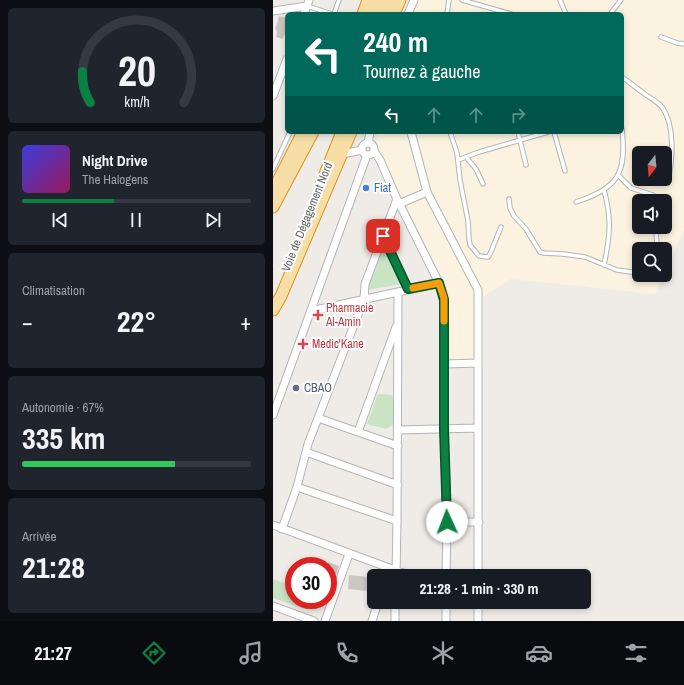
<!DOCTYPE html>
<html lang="fr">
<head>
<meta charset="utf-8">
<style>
  :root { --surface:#171b24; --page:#20242c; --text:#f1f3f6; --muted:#9ea1a6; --line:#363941; --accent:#0b8043 }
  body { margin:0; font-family:"Archivo Narrow",sans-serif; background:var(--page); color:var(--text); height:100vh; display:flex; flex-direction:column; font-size:15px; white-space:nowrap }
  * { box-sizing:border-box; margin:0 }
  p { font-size:13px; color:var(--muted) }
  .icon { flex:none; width:22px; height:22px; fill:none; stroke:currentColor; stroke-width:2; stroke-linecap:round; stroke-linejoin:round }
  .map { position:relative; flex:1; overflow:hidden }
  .side { display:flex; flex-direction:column; gap:8px; padding:8px; background:#0d0f14; width:273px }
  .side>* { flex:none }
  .banner { position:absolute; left:12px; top:12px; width:339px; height:122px; border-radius:6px; box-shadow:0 2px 6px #0003; background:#00695c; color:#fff; overflow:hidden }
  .needle { width:26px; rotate:196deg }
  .controls { position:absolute; left:359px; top:146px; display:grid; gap:8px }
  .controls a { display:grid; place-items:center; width:40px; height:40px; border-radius:6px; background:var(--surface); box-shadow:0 2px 6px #0003; font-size:20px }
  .speed { position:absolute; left:12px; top:557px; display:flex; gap:8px; font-size:20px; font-weight:700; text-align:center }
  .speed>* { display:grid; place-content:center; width:52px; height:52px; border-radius:50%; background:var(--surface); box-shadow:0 2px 6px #0003; line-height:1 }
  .speed .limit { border:6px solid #d22; background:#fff; color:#111 }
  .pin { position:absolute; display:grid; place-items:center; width:34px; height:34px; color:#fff; margin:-17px; border-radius:8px; box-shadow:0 2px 6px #0006 }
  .me { position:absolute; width:44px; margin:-22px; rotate:358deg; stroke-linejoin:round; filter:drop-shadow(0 0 3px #0008) }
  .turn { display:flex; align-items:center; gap:14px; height:84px; padding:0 12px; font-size:18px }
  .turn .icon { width:52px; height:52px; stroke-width:2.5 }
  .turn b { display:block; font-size:28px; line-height:34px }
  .lanes { display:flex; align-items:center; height:38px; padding:0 12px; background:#0003; justify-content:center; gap:20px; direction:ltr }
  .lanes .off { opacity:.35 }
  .big { font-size:30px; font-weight:800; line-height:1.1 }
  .side .tile { flex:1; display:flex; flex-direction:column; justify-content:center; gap:6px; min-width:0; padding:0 14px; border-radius:6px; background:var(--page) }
  .side .dial { align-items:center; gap:0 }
  .dial svg { height:104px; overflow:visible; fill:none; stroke:var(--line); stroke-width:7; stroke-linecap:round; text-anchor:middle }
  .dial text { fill:var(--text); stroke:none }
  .song { display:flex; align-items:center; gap:12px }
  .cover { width:48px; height:48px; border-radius:6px; background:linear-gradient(135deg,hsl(240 70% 55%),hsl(330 70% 35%)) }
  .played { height:4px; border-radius:2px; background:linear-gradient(90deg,var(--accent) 40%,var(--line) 40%) }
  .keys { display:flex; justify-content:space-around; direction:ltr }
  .heat { display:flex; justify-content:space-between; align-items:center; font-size:22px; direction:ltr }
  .charge { height:6px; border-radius:3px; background:linear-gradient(90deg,#34c759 67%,var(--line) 0) }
  .trip { position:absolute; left:94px; top:569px; width:224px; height:40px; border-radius:6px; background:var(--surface); box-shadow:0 2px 6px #0003; font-weight:800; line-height:40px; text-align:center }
  .tab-bar { display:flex; height:64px; justify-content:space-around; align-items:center; background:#090b0e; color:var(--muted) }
  .tab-bar .icon { width:28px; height:28px }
  .tab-bar .active { color:var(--accent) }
  .tab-bar b { font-size:18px; color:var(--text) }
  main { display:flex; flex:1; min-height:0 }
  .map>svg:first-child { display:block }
  .commercial { fill:#fbf2df; fill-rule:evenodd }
  .green { fill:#c8e4c5 }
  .building { fill:#cac7c3 }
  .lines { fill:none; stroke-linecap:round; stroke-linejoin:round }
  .service-casing { stroke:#b2b4b7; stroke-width:5.5 }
  .minor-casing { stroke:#b2b4b7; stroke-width:9 }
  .trunk-casing { stroke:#e08f15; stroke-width:13 }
  .service { stroke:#fff; stroke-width:3.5 }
  .minor { stroke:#fff; stroke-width:7 }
  .trunk { stroke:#f6dea6; stroke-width:11 }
  .route-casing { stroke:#07532c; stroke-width:10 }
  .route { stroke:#0b8043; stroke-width:7 }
  .slow { stroke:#f59e0b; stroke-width:7 }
  .shop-dot { fill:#3f7fe0; stroke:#fff; stroke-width:1.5 }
  .health-dot { fill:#e0444e; stroke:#fff; stroke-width:1.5 }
  .service-dot { fill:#5c6f8a; stroke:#fff; stroke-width:1.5 }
  .labels { text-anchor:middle; stroke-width:4; stroke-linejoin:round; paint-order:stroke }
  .shop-label { font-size:12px; fill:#366cbe; stroke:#fff; text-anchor:start }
  .street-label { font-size:12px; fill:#5e6265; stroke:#fff }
  .health-label { font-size:12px; fill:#be3a42; stroke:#fff; text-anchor:start }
  .service-label { font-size:12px; fill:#4e5e75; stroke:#fff; text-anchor:start }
</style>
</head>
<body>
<main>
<section class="side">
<div class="tile dial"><svg viewBox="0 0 100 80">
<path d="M14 69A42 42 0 1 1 86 69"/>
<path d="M14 69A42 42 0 0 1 8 45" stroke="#0b8043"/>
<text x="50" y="56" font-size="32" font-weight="700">20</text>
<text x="50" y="72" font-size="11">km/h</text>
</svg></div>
<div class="tile">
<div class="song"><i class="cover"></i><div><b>Night Drive</b><p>The Halogens</p></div></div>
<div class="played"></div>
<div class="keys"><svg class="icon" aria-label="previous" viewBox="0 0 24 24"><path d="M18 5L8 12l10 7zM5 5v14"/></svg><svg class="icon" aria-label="pause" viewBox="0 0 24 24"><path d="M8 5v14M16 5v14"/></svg><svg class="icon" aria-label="next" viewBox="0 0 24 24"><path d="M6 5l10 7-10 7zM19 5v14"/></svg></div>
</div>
<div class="tile"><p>Climatisation</p>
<div class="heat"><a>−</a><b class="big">22°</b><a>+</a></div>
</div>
<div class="tile"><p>Autonomie · 67%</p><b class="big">335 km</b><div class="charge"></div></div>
<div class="tile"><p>Arrivée</p><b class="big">21:28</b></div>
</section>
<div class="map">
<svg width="411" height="621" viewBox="0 0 411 621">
  <rect width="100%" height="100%" fill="#efece7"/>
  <path class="commercial" d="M 145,0 L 411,0 L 411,230 L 392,272 L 392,249 L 366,249 L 366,275 L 391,275 L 382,294 L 238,279 L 210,297 L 210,367 L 175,366 L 176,295 L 173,286 L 105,150 L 104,132 L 349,132 L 349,14 L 140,14 ZM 366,153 L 392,153 L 392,179 L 366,179 ZM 366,201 L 392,201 L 392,227 L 366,227 Z"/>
  <path class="green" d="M 114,251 L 129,284 L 94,290 L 106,253 Z
    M 105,394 L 119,395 L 122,414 L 121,424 L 113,429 L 94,424 Z
    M 0,579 L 21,587 L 21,600 L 28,600 L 25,607 L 0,598 Z"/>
  <path class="building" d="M 6,16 L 14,18 L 14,36 L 11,35 L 10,39 L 3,37 L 4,32 L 2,27 L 3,27 Z
    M 55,562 L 66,566 L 55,598 Z
    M 76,575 L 95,577 L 94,591 L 75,589 Z"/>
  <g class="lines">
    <g class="service-casing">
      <path id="service" d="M 189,0 L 238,14
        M 287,0 L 293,14
        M 34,6 L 59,14
        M 61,14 L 66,0
        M 174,14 L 176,0
        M 337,14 L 348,0
        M 388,37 L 404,43 L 411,44
        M 349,77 C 356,82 362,87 369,92 C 375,97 384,101 389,107 C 402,125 400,159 395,180
        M 177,132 L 184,153 L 187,180 L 195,221 L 196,239 L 197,245 L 206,256 L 215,257 L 217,254 L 228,227
        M 245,132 L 253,165
        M 281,132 L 292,171
        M 193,157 L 203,169 L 210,184
        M 185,160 L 206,152 L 275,132
        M 0,169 L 17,132
        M 346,176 L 358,188 L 380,195 L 382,198 L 382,201
        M 236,199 L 237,208 L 241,216 L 253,229 L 267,252 L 271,253 L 290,254 L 312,257 L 344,270 L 366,273
        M 303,202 C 345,188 354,174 349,129
        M 383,227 L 384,249
        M 331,265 C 337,236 339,219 331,190"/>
    </g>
    <g class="minor-casing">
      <path id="minor" d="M 0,11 L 34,6
        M 31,14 L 36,0
        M 135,14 L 141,0
        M 0,96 L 14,59
        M 138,132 L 154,192 L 205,290 L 205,576
        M 95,143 L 97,132
        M89 149a6 6 0 1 1 12 0a6 6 0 1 1-12 0Z
        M 101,151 L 107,160 L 124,199 L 166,283 L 171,298 L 171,428 L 174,522 L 173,576
        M 69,154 L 89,150
        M 126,204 L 154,192
        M 110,236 L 135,289
        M 38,311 L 166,283
        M 171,364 L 205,363
        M 0,415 L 94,155
        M 45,418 L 125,446
        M 125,430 L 205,428
        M 85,432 L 123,327
        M 33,452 L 125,485
        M 24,487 L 124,521
        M 174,522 L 206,522
        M 0,525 L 138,576
        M 9,529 L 24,487 L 35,444 L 91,299 L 92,284 L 124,199
        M 113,576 L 115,568
        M 123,576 L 124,521 L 125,292
        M 122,602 L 122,621
        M 173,602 L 173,621
        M 0,606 L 41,621
        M 52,621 L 76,554
        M 99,621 L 105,602
        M 205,621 L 205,602"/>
    </g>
    <g class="trunk-casing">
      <path id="trunk" d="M 90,14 L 95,0
        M 100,14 L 106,0
        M 112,14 L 117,0
        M 121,14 L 127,0
        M 48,184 L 69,132
        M 1,189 L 30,132
        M 0,207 L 40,132
        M 0,310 L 8,296 L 78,132"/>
    </g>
    <use href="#service" class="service"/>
    <use href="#minor" class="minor"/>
    <use href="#trunk" class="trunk"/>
  </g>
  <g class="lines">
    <g class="route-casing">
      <path id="route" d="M 110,236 L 135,289 L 166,283 L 171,300 L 171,428 L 174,522"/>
    </g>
    <use href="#route" class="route"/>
    <path class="slow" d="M 140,288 L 166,283 L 171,298 L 171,321"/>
  </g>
  <circle class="shop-dot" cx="93" cy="188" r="4"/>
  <g class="health-dot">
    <path d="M43 309h4v4h4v4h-4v4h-4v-4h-4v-4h4z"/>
    <path d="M28 338h4v4h4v4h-4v4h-4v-4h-4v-4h4z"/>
  </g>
  <circle class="service-dot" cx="23" cy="388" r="4"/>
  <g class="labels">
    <g class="shop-label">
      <text x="101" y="192">Fiat</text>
    </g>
    <g class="street-label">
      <text transform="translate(34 217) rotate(-68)" y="4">Voie de Dégagement Nord</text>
    </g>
    <g class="health-label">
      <text x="53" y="312">Pharmacie<tspan x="53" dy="14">Al-Amin</tspan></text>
      <text x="39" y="348">Medic'Kane</text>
    </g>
    <g class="service-label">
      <text x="31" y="392">CBAO</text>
    </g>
  </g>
</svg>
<div class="controls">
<a><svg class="needle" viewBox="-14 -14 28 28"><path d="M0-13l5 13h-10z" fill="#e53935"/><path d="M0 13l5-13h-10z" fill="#9ea1a6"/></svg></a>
<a><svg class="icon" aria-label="sound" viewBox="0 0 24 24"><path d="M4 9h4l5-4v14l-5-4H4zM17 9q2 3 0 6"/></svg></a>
<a><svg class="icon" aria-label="search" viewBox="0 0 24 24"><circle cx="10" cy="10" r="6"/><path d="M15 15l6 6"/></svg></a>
</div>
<div class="speed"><div class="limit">30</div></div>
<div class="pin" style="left:110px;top:236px;background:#d93025"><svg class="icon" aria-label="arrive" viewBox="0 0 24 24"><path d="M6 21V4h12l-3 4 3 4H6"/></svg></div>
<svg class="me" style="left:174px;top:522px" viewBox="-20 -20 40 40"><circle r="19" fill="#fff"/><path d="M0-13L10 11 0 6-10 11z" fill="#0b8043"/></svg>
<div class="trip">21:28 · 1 min · 330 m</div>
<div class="banner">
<div class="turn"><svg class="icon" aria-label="left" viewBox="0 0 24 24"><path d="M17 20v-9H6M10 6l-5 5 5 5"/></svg><div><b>240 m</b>Tournez à gauche</div></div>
<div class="lanes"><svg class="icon" aria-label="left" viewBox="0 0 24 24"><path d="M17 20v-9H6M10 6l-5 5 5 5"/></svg><svg class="icon off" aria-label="ahead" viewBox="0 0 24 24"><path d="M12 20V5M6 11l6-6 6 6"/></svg><svg class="icon off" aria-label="ahead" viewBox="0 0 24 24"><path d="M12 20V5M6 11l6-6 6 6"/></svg><svg class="icon off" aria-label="right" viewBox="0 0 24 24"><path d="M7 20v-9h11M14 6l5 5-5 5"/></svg></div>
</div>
</div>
</main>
<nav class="tab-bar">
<b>21:27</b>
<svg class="icon active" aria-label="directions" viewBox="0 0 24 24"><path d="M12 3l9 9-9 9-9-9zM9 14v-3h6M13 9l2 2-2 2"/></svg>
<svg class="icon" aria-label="music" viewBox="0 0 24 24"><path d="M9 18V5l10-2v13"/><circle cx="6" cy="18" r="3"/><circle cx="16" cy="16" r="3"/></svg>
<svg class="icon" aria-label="phone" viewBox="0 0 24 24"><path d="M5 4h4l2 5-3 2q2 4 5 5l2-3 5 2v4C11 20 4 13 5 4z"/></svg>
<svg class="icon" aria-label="climate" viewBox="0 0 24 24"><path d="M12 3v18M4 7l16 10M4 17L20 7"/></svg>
<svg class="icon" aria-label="car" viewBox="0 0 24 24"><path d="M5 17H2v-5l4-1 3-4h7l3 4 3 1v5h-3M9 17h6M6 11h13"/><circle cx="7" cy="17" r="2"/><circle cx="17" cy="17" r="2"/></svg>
<svg class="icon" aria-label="filters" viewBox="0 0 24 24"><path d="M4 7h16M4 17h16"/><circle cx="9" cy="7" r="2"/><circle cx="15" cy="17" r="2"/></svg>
</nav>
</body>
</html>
